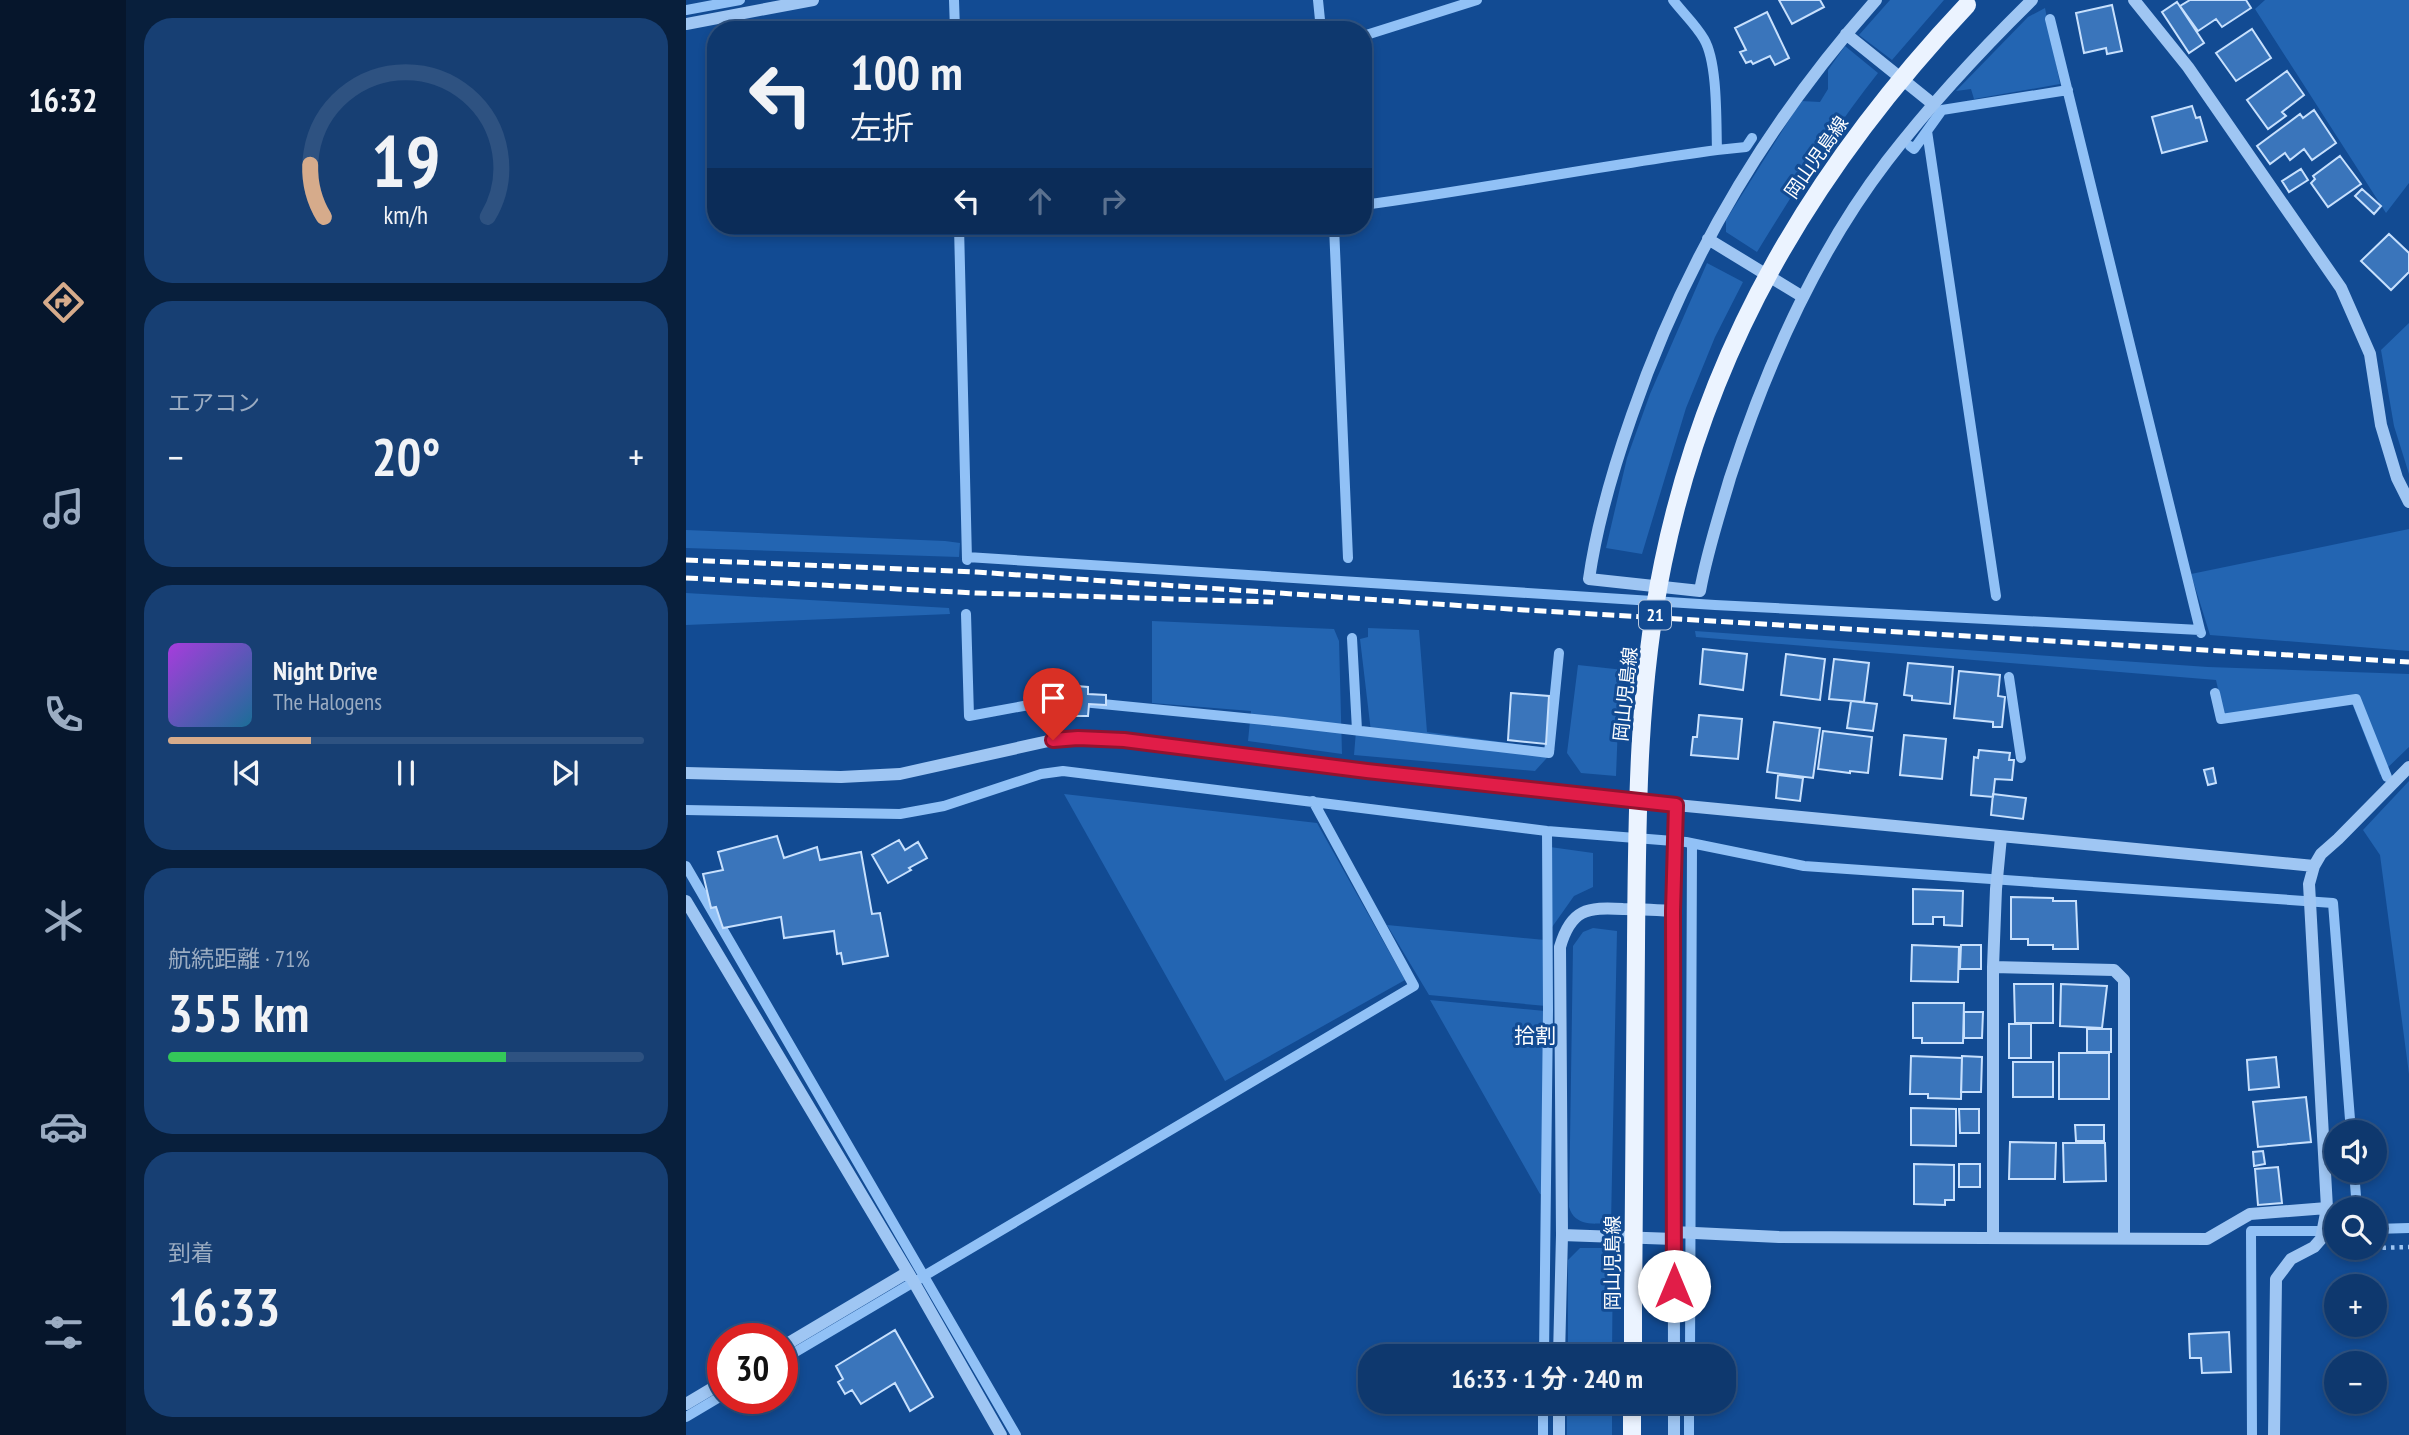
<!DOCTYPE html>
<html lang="ja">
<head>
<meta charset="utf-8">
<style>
  :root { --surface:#0e386e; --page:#173f73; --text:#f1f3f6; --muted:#9bacc2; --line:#2e5281; --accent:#d6ab8b }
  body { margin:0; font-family:"PT Sans Narrow","Noto Sans JP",sans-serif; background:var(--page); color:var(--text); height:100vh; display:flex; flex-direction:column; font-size:26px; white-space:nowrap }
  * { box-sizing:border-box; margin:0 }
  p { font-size:23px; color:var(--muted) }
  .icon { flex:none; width:38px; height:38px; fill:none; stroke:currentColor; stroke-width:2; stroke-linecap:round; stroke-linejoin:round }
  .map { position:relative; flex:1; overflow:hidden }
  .drawer { display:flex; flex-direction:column; gap:18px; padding:18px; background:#081f3c; width:560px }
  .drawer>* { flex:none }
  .banner { position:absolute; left:21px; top:21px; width:665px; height:214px; border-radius:28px; box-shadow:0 4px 10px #0003,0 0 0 2px var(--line); background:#0e386e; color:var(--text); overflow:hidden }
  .fabs { position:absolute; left:1638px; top:1120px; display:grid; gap:14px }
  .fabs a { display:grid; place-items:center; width:63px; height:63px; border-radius:50%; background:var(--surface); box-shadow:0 4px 10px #0003,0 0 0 2px var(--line); font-size:35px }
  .speed { position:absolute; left:21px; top:1323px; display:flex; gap:14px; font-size:35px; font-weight:700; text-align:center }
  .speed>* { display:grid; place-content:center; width:91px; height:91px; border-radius:50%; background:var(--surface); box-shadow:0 4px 10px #0003,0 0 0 2px var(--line); line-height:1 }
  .speed .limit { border:10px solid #d22; background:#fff; color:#111 }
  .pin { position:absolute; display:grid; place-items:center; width:60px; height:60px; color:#fff; margin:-72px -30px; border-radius:50% 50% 50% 0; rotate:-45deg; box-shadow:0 0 7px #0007 }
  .pin .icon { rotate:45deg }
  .me { position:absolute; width:77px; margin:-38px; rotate:0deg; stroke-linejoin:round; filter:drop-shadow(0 0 5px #0008) }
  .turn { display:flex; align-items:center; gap:24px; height:147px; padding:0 28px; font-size:32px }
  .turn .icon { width:91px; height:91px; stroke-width:2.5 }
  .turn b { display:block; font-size:49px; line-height:60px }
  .lanes { display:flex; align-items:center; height:66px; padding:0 28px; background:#0003; justify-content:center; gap:35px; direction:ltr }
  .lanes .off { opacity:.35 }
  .big { font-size:52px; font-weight:700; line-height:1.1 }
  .drawer .card { flex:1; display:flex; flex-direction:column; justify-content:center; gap:10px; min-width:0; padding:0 24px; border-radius:28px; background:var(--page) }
  .drawer .dial { align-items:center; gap:0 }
  .dial svg { height:182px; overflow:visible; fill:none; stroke:var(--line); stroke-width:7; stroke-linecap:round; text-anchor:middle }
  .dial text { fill:var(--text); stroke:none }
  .song { display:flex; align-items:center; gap:21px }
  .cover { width:84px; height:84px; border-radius:10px; background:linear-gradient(135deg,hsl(280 70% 55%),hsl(200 70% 35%)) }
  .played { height:7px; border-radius:4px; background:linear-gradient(90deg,var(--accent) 30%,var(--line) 30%) }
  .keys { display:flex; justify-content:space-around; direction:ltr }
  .heat { display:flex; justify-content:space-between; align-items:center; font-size:38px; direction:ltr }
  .charge { height:10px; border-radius:5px; background:linear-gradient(90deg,#34c759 71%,var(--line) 0) }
  .trip { position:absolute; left:672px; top:1344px; width:378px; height:70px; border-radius:28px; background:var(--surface); box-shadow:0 4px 10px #0003,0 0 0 2px var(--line); font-weight:700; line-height:70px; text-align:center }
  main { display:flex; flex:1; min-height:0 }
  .tab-bar { display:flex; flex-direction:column; width:126px; justify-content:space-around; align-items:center; background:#06162c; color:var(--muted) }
  .tab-bar .icon { width:49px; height:49px }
  .tab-bar .selected { color:var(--accent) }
  .tab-bar b { font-size:32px; color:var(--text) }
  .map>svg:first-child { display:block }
  .green { fill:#2365b2 }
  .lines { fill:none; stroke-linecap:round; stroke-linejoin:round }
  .stream { stroke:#91c1f6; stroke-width:10 }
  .building { fill:#3a75bb; stroke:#c7e0fd; stroke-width:2 }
  .path { stroke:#9fc6f3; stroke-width:4.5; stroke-dasharray:3.5 5; stroke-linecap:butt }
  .minor { stroke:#9fc6f3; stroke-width:12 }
  .major { stroke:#ebf3ff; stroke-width:18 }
  .rail { stroke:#fff; stroke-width:5; stroke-dasharray:12 5; stroke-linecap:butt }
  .major-bridge { stroke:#ebf3ff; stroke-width:18 }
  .route-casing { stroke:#92132f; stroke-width:18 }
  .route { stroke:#e11d48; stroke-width:12 }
  .labels { text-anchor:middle; stroke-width:6; stroke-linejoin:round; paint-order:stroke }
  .shield { fill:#124b93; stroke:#b8c9df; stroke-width:2 }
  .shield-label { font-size:18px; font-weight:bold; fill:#fff }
  .street-label { font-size:19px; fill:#fff; stroke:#124b93 }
  .neighbourhood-label { font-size:21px; fill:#fff; stroke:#124b93 }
</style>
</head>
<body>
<main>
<nav class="tab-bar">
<b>16:32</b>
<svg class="icon selected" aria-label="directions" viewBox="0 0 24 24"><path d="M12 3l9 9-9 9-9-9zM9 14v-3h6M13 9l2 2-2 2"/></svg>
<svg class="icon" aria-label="music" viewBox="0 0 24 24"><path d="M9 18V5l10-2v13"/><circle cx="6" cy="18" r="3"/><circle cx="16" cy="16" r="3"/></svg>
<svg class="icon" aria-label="phone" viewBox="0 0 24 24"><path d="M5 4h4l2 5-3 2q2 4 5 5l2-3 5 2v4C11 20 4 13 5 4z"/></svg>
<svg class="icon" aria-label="climate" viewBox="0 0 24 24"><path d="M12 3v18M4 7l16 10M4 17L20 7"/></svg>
<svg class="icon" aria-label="car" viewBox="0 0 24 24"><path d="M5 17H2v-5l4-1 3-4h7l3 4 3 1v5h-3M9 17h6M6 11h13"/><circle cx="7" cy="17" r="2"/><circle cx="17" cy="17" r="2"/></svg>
<svg class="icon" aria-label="filters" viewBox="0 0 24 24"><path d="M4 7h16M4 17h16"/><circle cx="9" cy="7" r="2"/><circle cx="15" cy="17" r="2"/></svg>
</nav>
<section class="drawer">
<div class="card dial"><svg viewBox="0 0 100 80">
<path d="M14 69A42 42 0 1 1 86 69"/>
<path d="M14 69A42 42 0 0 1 8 46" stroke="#d6ab8b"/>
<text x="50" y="56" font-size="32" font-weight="700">19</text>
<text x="50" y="72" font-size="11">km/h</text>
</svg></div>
<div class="card"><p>エアコン</p>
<div class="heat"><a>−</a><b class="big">20°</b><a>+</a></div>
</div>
<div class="card">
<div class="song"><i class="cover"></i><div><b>Night Drive</b><p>The Halogens</p></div></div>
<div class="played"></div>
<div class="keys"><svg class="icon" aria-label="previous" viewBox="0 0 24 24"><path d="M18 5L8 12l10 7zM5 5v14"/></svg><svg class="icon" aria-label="pause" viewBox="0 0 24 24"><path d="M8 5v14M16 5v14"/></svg><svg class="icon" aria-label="next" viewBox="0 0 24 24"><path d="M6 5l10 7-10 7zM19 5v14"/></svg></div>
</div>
<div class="card"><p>航続距離 · 71%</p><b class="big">355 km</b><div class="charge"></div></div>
<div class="card"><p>到着</p><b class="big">16:33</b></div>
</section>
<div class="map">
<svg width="1723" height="1435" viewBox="0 0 1723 1435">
  <rect width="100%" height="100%" fill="#124b93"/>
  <path class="green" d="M 1204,0 L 1258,0 L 1206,60 L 1173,35 Z
    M 1579,0 L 1723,0 L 1723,183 L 1700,213 L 1569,9 Z
    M 1359,8 L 1374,84 L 1288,99 L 1285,89 L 1270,91 L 1342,17 Z
    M 1159,46 L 1192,73 C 1147,130 1109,190 1071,252 L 1040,232 L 1040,220 L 1115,101 L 1134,102 L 1142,89 L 1142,70 Z
    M 1021,263 L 1057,282 L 1029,337 L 1000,408 L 956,554 L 920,548 L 941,458 L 964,394 Z
    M 1723,323 L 1723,474 L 1708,426 L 1695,350 Z
    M 1723,529 L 1723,651 L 1524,635 L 1505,574 Z
    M 0,530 L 259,541 L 274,543 L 273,557 L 0,548 Z
    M 0,593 L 263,608 L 264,614 L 0,625 Z
    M 466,621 L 648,629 L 653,641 L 656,754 L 562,741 L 565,711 L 466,703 Z
    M 682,628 L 733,630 L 741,732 L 869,749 L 849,771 L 668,755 L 670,731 L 685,732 L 674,639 L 682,637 Z
    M 1009,631 L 1522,667 L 1723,674 L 1723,747 L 1694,775 L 1664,698 L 1538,715 L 1530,680 L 1010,637 Z
    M 892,665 L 938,670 L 932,724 L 930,776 L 895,773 L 881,753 Z
    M 1723,781 L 1723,1074 L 1694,855 L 1677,830 Z
    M 378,794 L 631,823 L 719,980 L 539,1081 Z
    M 864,847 L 907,853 L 907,887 L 888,896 L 864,930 Z
    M 701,925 L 859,940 L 860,1006 L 743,995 Z
    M 907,928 L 931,931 L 925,1224 C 908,1223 889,1227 883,1207 L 887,946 L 897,932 Z
    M 744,1000 L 859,1011 L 858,1195 L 854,1194 Z
    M 894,1248 L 927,1248 L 926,1356 L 882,1356 L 882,1260 Z
    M 881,1402 L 926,1402 L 926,1435 L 881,1435 Z"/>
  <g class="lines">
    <path class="stream" d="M 268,0 L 269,30
      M 632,0 L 635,30
      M 0,10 L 54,0
      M 1364,19 L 1514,630
      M 677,36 L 791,0
      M 1241,131 L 1310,596
      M 1224,146 L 1228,149 L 1256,110 L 1382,90
      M 1031,150 L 1060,147 L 1066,138
      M 677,205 C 796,189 912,166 1031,150 C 1030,122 1032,63 1018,39 C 1010,25 997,13 987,0
      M 273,226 L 281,560
      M 648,226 L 662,558
      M 281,557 L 1029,605 L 1514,630 L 1515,633
      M 280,614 L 283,716 L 359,702 L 386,701 L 598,722 L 863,753 L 873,653
      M 666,638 L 671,730
      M 1323,677 L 1335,758
      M 1529,693 L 1535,719 L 1670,699 L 1701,777
      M 0,810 L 214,814 L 258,806 L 355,774 L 377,771 L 861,831 L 1000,842 L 1118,866 L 1647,903 L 1665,1132
      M 0,866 L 330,1435
      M 1668,1171 L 1671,1209
      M 1689,1229 L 1723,1228
      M 858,1356 L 862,1010 L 861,831
      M 1004,1356 L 1006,844
      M 96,1360 L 728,986 L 627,801
      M 0,1417 L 37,1395
      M 857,1435 L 857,1402
      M 1003,1435 L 1003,1402
      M 1566,1435 L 1565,1231 L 1650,1231"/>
  </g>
  <path class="building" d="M 1093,0 L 1134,0 L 1138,7 L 1106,24 Z
    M 1504,0 L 1560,0 L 1565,8 L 1536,27 L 1530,19 L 1512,31 L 1494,6 Z
    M 1491,2 L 1518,43 L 1503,53 L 1476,12 Z
    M 1426,5 L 1436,51 L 1421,54 L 1420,48 L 1398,53 L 1390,13 Z
    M 1081,12 L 1103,58 L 1089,65 L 1084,56 L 1067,64 L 1065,61 L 1060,63 L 1054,52 L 1060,50 L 1049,28 Z
    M 1566,29 L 1585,58 L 1550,81 L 1530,53 Z
    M 1601,71 L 1618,95 L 1596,112 L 1600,116 L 1582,129 L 1561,100 Z
    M 1506,106 L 1510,118 L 1514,117 L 1521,141 L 1476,153 L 1466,117 Z
    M 1628,110 L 1650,143 L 1626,160 L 1618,149 L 1604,160 L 1599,153 L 1584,164 L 1571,146 L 1614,114 L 1617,118 Z
    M 1654,156 L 1675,184 L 1642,207 L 1625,183 L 1629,179 L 1627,176 Z
    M 1615,169 L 1622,180 L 1603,192 L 1596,181 Z
    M 1676,189 L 1695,206 L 1688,214 L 1669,196 Z
    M 1703,234 L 1723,253 L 1723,272 L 1705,290 L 1675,261 Z
    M 1017,649 L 1061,654 L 1057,690 L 1014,684 Z
    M 1100,654 L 1139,659 L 1134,700 L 1095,695 Z
    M 1148,659 L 1183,663 L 1178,702 L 1143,699 Z
    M 1222,663 L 1267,667 L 1264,704 L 1226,700 L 1226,696 L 1218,695 Z
    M 1273,671 L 1314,675 L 1312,696 L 1319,697 L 1316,727 L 1307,727 L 1307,722 L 1268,718 Z
    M 390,686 L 402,687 L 402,694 L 420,695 L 420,705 L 403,704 L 402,716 L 385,716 L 386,694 L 390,695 Z
    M 825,693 L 863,696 L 860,744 L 822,740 Z
    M 1165,701 L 1191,704 L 1187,731 L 1161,728 Z
    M 1013,715 L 1056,719 L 1052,759 L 1005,755 L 1007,737 L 1011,737 Z
    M 1088,722 L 1134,728 L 1127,778 L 1081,772 Z
    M 1137,731 L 1186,737 L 1182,773 L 1164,771 L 1164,773 L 1132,769 Z
    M 1218,735 L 1260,739 L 1256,779 L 1214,775 Z
    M 1293,750 L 1324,753 L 1323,760 L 1328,760 L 1326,780 L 1309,779 L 1307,797 L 1285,795 L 1288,757 L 1292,758 Z
    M 1527,768 L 1530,783 L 1522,785 L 1518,770 Z
    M 1092,775 L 1117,778 L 1114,801 L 1090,798 Z
    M 1307,794 L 1340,798 L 1337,819 L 1305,815 Z
    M 91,836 L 98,858 L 131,847 L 134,860 L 175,852 L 186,914 L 194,913 L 202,956 L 157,964 L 155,953 L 151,954 L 148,931 L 98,938 L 95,917 L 37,928 L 30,907 L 25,908 L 17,874 L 37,870 L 32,852 Z
    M 213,840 L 219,850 L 232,842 L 241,858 L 223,868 L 225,870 L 202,883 L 186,855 Z
    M 1227,889 L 1277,891 L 1276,926 L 1258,925 L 1258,917 L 1247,917 L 1247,924 L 1227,924 Z
    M 1325,897 L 1367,898 L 1367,901 L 1390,901 L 1392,949 L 1367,949 L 1367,945 L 1342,945 L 1342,939 L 1325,939 Z
    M 1226,945 L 1273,947 L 1272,982 L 1225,981 Z
    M 1275,945 L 1295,945 L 1295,969 L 1274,969 Z
    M 1328,984 L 1367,984 L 1367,1023 L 1329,1023 Z
    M 1375,984 L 1421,986 L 1416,1028 L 1374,1026 Z
    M 1227,1003 L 1278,1003 L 1277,1043 L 1236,1043 L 1236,1038 L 1227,1038 Z
    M 1278,1012 L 1297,1012 L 1296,1038 L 1278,1038 Z
    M 1323,1024 L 1345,1024 L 1345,1058 L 1323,1058 Z
    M 1401,1029 L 1425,1029 L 1425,1052 L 1401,1052 Z
    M 1373,1053 L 1423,1053 L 1423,1099 L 1373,1099 Z
    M 1225,1056 L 1276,1058 L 1275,1099 L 1242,1098 L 1242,1094 L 1224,1094 Z
    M 1276,1056 L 1296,1057 L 1295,1092 L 1275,1092 Z
    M 1590,1057 L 1593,1087 L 1563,1090 L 1561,1060 Z
    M 1327,1062 L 1367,1062 L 1367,1097 L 1327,1097 Z
    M 1620,1097 L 1625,1142 L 1572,1147 L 1567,1102 Z
    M 1225,1108 L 1270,1109 L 1270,1146 L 1225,1145 Z
    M 1273,1109 L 1293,1109 L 1293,1133 L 1274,1133 Z
    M 1389,1125 L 1418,1125 L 1418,1141 L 1390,1141 Z
    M 1324,1142 L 1370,1143 L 1369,1179 L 1323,1179 Z
    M 1377,1143 L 1419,1143 L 1420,1181 L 1378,1182 Z
    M 1577,1151 L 1579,1164 L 1568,1166 L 1567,1152 Z
    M 1228,1164 L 1268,1165 L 1268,1200 L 1259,1200 L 1259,1205 L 1228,1204 Z
    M 1273,1164 L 1294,1164 L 1294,1187 L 1273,1187 Z
    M 1592,1167 L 1596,1203 L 1572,1205 L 1569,1169 Z
    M 209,1330 L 247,1397 L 224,1411 L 209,1383 L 175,1404 L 166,1390 L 159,1394 L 152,1382 L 157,1379 L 150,1366 Z
    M 1543,1332 L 1545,1372 L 1516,1373 L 1515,1358 L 1504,1358 L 1503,1334 Z"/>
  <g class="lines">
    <path class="path" d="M 1654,1249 L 1723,1247"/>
    <path class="minor" d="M 1190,0 C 1082,121 999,261 946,415 C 927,469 911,523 903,579 L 1014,591 C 1021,552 1033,516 1044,478 C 1080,367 1129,255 1201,161 C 1245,104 1294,51 1346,0
      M 1448,0 L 1502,67 L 1655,288 L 1684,354 L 1695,425 L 1711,478 L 1723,502
      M 0,24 L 127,0
      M 1160,34 L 1247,104
      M 1022,239 L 1117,297
      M 0,773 L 155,777 L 214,774 L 367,740 L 417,738 L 681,771 L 990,805 L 1628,866
      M 0,901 L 226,1279 L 315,1435
      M 1307,967 L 1428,970 L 1438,980 L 1438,1237
      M 988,1232 L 1093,1237 L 1521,1239 L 1564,1214 L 1641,1208
      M 876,1235 L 988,1239
      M 1307,1237 L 1307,967 L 1310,889 L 1315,837
      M 96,1347 L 222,1272
      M 873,1356 L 876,1235 L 874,947 C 885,909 901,907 937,909 C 953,909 970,910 987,911
      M 988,1356 L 987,911 L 990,805
      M 873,1402 L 873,1435
      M 0,1404 L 37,1382
      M 988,1435 L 988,1402
      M 1588,1435 L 1590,1279 L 1605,1259 L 1628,1247 L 1635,1239 L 1641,1208 L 1623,884 L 1628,866 L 1635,854 L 1652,839 L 1723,767"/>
    <path class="major" d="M 947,1356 L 947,1310
      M 946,1435 L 946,1402"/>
    <path class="rail" d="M 0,560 L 290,572 L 838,610 L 1723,662
      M 0,578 L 290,593 L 587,602"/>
    <path class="major-bridge" d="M 947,1310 C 948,1189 949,1068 950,946 C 951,818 951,689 977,563 C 1022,344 1130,165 1281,5"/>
  </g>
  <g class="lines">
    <g class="route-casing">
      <path id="route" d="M 367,740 L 392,738 L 438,740 L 681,771 L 990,805 L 987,911 L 988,1286"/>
    </g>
    <use href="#route" class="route"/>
  </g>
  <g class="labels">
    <rect class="shield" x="953" y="600.5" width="32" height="29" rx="5"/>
    <g class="shield-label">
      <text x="969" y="621">21</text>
    </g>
    <g class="street-label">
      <text transform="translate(1130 157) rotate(-55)" y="7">岡山児島線</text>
      <text transform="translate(939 694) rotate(-84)" y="7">岡山児島線</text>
      <text transform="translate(926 1263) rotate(-90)" y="7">岡山児島線</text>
    </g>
    <g class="neighbourhood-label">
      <text x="849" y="1043">拾割</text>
    </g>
  </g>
</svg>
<div class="fabs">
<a><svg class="icon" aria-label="sound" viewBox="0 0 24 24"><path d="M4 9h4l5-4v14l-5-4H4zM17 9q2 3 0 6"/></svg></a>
<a><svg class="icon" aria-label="search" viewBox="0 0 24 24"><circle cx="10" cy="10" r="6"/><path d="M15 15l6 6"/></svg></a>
<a>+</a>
<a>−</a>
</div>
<div class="speed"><div class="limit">30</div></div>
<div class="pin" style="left:367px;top:740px;background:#d93025"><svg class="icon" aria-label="arrive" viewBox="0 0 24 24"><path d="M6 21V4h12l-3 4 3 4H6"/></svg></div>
<svg class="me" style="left:988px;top:1286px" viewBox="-20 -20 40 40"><circle r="19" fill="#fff"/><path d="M0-13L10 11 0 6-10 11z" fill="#e11d48"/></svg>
<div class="trip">16:33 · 1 分 · 240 m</div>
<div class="banner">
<div class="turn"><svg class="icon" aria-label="left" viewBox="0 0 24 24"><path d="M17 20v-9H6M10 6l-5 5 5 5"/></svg><div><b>100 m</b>左折</div></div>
<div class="lanes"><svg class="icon" aria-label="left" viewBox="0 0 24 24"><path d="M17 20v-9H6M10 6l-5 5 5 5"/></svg><svg class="icon off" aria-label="ahead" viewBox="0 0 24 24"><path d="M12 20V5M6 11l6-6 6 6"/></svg><svg class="icon off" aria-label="right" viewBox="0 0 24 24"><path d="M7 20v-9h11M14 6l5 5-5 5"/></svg></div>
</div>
</div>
</main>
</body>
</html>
